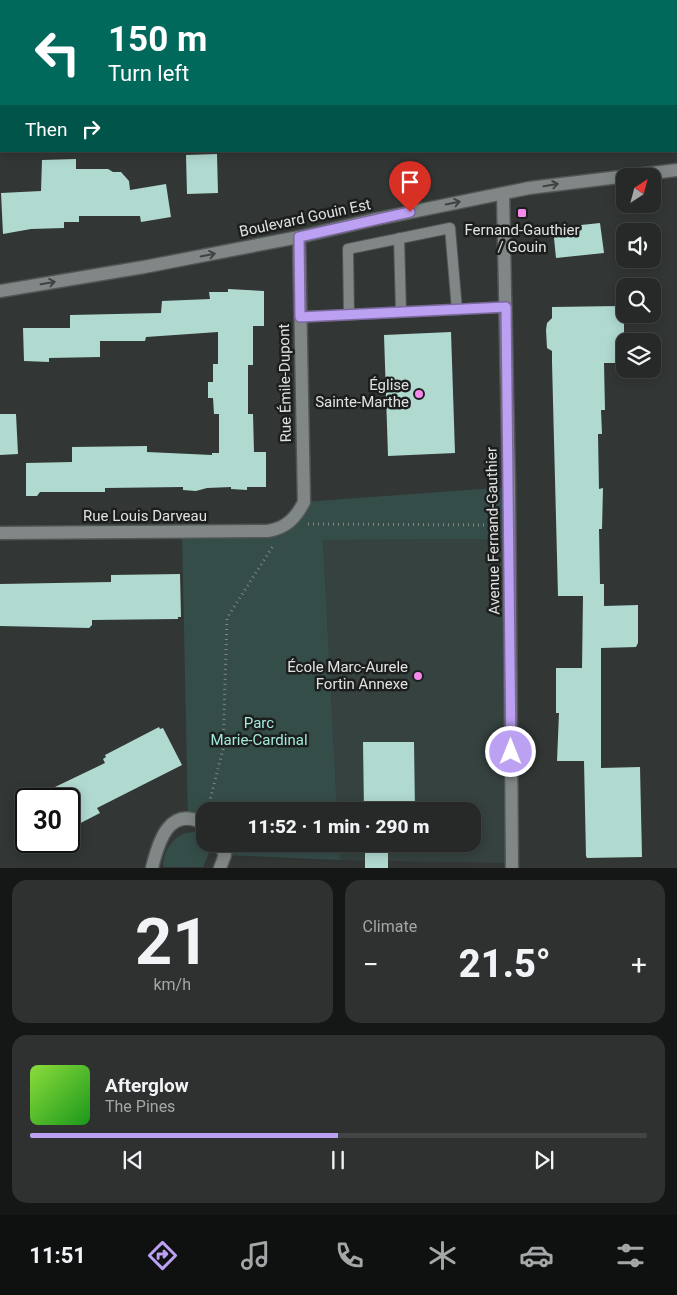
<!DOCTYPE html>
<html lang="en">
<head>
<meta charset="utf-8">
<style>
  :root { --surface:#262928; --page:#2e3130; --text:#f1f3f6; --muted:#a4a6a8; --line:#424545; --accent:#bca0f2 }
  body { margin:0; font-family:Roboto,sans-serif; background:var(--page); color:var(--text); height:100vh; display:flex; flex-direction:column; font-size:19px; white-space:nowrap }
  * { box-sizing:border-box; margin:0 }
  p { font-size:16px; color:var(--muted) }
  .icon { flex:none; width:28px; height:28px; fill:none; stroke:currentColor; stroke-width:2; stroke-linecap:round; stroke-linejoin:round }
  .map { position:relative; height:868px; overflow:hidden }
  .side { display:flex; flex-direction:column; gap:12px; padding:12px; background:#151716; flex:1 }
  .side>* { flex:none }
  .top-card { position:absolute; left:0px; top:0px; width:678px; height:152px; box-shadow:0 2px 12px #0003,0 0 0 1px var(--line); background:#00695c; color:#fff; overflow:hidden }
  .needle { width:32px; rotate:36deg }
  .controls { position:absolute; left:616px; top:168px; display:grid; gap:10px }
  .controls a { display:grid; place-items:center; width:45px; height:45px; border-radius:10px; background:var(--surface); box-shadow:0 2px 12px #0003,0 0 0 1px var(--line); font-size:25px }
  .speed { position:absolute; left:15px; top:788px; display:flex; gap:10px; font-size:25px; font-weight:700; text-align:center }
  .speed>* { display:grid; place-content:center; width:65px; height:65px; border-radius:50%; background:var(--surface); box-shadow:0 2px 12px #0003,0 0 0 1px var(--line); line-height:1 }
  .speed .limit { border:2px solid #111; border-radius:8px; background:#fff; color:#111 }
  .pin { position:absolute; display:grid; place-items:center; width:42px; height:42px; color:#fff; margin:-51px -21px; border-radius:50% 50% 50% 0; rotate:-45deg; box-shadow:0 0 5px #0007 }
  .pin .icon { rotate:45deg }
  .me { position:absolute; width:55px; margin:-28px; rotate:0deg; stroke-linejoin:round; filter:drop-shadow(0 0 4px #0008) }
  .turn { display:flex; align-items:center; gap:18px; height:105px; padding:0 25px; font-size:22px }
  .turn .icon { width:65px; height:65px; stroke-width:2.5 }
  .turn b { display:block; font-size:35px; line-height:42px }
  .then { display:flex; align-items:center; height:48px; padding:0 25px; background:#0003; gap:10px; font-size:19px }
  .big { font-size:38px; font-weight:800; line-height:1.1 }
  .side .widget { flex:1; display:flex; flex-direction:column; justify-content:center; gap:8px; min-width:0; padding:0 18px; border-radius:15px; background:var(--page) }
  .side .dial { align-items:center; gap:0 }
  .dial b { font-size:65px; line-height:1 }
  .song { display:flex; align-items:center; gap:15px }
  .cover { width:60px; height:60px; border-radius:8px; background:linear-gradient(135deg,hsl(90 70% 55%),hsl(120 70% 35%)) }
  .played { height:5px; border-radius:2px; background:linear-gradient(90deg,var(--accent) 50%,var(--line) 50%) }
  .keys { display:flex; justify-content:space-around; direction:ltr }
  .heat { display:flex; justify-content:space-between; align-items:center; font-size:28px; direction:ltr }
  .side .tiles { flex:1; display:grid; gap:12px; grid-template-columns:1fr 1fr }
  .widget:last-child { grid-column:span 2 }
  .trip { position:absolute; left:196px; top:802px; width:285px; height:50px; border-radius:15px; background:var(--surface); box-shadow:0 2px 12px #0003,0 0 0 1px var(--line); font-weight:800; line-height:50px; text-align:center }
  .dock { display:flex; height:80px; justify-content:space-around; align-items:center; background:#0f1010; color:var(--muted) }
  .dock .icon { width:35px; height:35px }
  .dock .current { color:var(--accent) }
  .dock b { font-size:22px; color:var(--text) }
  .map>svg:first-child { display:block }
  .built { fill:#35423f }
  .green { fill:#354d49 }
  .water { fill:#002923 }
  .building { fill:#b0d9d0 }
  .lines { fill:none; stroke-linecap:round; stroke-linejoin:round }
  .lane-casing { stroke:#505654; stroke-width:12 }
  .street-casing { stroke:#505654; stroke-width:15 }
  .secondary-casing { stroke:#505654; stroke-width:15 }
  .path { stroke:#808483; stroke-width:3; stroke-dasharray:1 4; stroke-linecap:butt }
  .lane { stroke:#818786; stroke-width:10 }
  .street { stroke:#818786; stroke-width:12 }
  .secondary { stroke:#818786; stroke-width:12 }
  .oneway { stroke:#3f4342 }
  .route-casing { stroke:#7a689d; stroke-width:12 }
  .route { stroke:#bca0f2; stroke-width:9 }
  .poi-dot { fill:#f788ec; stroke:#1b1e1d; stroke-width:2 }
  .labels { text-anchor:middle; stroke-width:5; stroke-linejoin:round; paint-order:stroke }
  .street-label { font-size:15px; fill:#dfe2e1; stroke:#1b1e1d }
  .poi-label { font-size:15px; fill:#dfe2e1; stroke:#1b1e1d; text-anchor:end }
  .park-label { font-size:15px; fill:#a2eadc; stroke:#1b1e1d }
</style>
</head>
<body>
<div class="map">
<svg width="677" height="868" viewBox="0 0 677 868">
  <rect width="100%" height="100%" fill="#323736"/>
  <path class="built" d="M 505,539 L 509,863 L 340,860 L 339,844 L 472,844 L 472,811 L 337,811 L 323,540 Z"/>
  <path class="green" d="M 509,487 L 510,539 L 323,540 L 337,811 L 205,811 L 205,824 L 188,817 L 182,533 L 278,529 L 304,502 Z
    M 196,832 L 203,837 L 205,844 L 208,845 L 209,853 L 203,867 L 163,867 C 163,849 176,831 196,832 Z
    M 220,844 L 339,844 L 340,860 L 225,855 Z"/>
  <path class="water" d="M 0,0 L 677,0 L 677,5 L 676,1 L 1,1 L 0,66 Z"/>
  <path class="building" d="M 217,154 L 218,193 L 187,194 L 186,155 Z
    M 76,159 L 76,169 L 108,169 L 113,172 L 121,172 L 129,181 L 130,190 L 166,184 L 171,217 L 141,222 L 140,216 L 79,216 L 79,222 L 64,222 L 64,228 L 31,229 L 3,234 L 1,193 L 41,191 L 42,160 Z
    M 600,223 L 604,253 L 556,258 L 553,228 Z
    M 228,289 L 264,291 L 264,326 L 253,326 L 253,365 L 248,365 L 248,414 L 253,414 L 254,452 L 266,452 L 266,487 L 247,487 L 247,490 L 231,489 L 231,487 L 207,488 L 196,491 L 183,490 L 183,487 L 105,488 L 105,492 L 40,492 L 37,496 L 26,496 L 26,463 L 72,462 L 72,447 L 147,446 L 147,452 L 212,455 L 212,453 L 219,453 L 219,414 L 214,414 L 213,398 L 208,398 L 208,382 L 213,382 L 213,364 L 218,364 L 218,332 L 146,337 L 145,341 L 100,341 L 100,357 L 49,358 L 49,362 L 24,361 L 23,328 L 70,328 L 70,315 L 161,313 L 162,301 L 210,299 L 209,292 L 228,292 Z
    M 620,306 L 620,319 L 624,322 L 624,349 L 620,350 L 620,363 L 604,363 L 605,410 L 601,410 L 602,434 L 598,434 L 599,489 L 603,488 L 602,529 L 599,529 L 600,584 L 604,584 L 604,606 L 638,605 L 638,643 L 636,647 L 601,648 L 601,768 L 640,767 L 642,857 L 587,858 L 586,856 L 584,761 L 557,761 L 559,713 L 556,713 L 556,668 L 582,668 L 583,596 L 558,596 L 552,362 L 552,351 L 547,348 L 546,330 L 547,323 L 552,318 L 552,307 Z
    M 451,332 L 455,453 L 388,456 L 384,335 Z
    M 0,414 L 16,414 L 18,454 L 0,455 Z
    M 180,574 L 181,617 L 178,617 L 178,619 L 92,620 L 92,625 L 89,628 L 0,626 L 0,584 L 111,582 L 111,575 Z
    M 159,727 L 160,729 L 163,728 L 182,765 L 97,808 L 100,813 L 69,829 L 69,799 L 30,799 L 105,763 L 103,759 L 106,757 L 105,755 Z
    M 363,742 L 414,742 L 415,811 L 364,811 Z
    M 365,844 L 388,844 L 388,868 L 365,868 Z"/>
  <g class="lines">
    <g class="lane-casing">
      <path id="lane" d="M 399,238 L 401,312
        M 349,315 L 348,249 L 450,228 L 457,310
        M 301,317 L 506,307"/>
    </g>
    <g class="street-casing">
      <path id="street" d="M 503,194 L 509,487 L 512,868
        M 0,533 L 268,531 C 286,528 296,518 304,502 L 299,237
        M 152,868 C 159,839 170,805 205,824
        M 220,868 L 225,855 L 220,844"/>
    </g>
    <g class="secondary-casing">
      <path id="secondary" d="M 0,291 L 144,267 L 299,237 L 372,220 L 529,188 L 677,170"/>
    </g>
    <path class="path" d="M 308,524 L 494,525
      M 208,808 L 223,749 L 227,618 L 273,546"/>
    <use href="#lane" class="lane"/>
    <use href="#street" class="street"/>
    <use href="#secondary" class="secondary"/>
  </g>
  <defs><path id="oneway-shaft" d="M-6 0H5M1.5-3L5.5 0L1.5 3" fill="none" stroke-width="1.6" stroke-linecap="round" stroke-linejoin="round" transform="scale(1.25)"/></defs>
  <g class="oneway">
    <use href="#oneway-shaft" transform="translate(551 185) rotate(-9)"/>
    <use href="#oneway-shaft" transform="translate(453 203) rotate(-11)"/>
    <use href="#oneway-shaft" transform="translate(208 255) rotate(-11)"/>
    <use href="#oneway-shaft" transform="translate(48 283) rotate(-10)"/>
  </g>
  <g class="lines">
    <g class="route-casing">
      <path id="route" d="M 410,212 L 299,237 L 300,317 L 506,307 L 511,752"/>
    </g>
    <use href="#route" class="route"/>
  </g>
  <g class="poi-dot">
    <rect x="517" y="208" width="10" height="10" rx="2.5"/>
    <circle cx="419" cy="394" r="5"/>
    <circle cx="418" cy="676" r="5"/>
  </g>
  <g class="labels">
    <g class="street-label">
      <text transform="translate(305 218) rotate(-12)" y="5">Boulevard Gouin Est</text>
      <text transform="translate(285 383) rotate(-91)" y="5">Rue Émile-Dupont</text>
      <text x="145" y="521">Rue Louis Darveau</text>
      <text transform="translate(493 531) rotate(-91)" y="5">Avenue Fernand-Gauthier</text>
    </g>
    <g class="poi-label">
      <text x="522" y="235" text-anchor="middle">Fernand-Gauthier<tspan x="522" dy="17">/ Gouin</tspan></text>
      <text x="409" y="390">Église<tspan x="409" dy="17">Sainte-Marthe</tspan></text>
      <text x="408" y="672">École Marc-Aurele<tspan x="408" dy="17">Fortin Annexe</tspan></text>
    </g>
    <g class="park-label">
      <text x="259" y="728">Parc<tspan x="259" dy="17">Marie-Cardinal</tspan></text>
    </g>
  </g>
</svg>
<div class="controls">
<a><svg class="needle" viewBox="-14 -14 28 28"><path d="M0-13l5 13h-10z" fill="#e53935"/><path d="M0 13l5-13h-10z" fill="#a4a6a8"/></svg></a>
<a><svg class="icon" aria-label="sound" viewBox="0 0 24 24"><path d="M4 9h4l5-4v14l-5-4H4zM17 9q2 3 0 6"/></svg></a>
<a><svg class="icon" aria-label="search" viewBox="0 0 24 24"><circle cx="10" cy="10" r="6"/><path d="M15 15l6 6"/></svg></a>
<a><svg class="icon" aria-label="layers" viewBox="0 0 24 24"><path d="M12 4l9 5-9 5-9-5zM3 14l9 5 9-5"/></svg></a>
</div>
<div class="speed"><div class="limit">30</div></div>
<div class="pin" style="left:410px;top:212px;background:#d93025"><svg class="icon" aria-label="arrive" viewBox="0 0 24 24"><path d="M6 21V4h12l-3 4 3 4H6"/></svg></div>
<svg class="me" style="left:511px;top:752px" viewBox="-20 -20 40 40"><circle r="17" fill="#bca0f2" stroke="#fff" stroke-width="3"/><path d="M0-11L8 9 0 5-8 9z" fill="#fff"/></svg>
<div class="trip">11:52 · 1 min · 290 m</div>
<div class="top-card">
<div class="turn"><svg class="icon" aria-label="left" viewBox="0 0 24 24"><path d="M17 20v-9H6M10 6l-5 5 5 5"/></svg><div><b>150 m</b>Turn left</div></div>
<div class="then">Then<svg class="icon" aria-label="right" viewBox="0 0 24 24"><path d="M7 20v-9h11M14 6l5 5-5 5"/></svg></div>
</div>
</div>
<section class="side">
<div class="tiles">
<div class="widget dial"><b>21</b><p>km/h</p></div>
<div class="widget"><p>Climate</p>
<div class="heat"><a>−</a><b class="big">21.5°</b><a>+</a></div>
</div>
<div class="widget">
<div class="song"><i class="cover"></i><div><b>Afterglow</b><p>The Pines</p></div></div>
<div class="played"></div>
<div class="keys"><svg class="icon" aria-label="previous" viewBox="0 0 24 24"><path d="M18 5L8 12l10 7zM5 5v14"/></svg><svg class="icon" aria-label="pause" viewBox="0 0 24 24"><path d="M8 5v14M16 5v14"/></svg><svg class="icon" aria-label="next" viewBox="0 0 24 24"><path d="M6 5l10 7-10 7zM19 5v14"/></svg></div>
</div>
</div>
</section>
<nav class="dock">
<b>11:51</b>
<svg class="icon current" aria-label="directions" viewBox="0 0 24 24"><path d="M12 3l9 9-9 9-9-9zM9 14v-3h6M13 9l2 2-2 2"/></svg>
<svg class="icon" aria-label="music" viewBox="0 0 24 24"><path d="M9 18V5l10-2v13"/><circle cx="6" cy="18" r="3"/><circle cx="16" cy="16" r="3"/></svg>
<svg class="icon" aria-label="phone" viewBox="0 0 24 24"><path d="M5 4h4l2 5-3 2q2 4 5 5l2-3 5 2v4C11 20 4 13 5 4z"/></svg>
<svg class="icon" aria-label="climate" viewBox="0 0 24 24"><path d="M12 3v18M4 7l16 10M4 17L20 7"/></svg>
<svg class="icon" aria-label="car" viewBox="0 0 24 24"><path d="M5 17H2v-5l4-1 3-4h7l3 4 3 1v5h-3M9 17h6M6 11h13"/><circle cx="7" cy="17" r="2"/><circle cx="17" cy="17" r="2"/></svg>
<svg class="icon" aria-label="filters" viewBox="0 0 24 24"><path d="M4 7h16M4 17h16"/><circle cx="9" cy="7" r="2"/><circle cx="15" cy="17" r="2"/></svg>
</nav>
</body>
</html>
